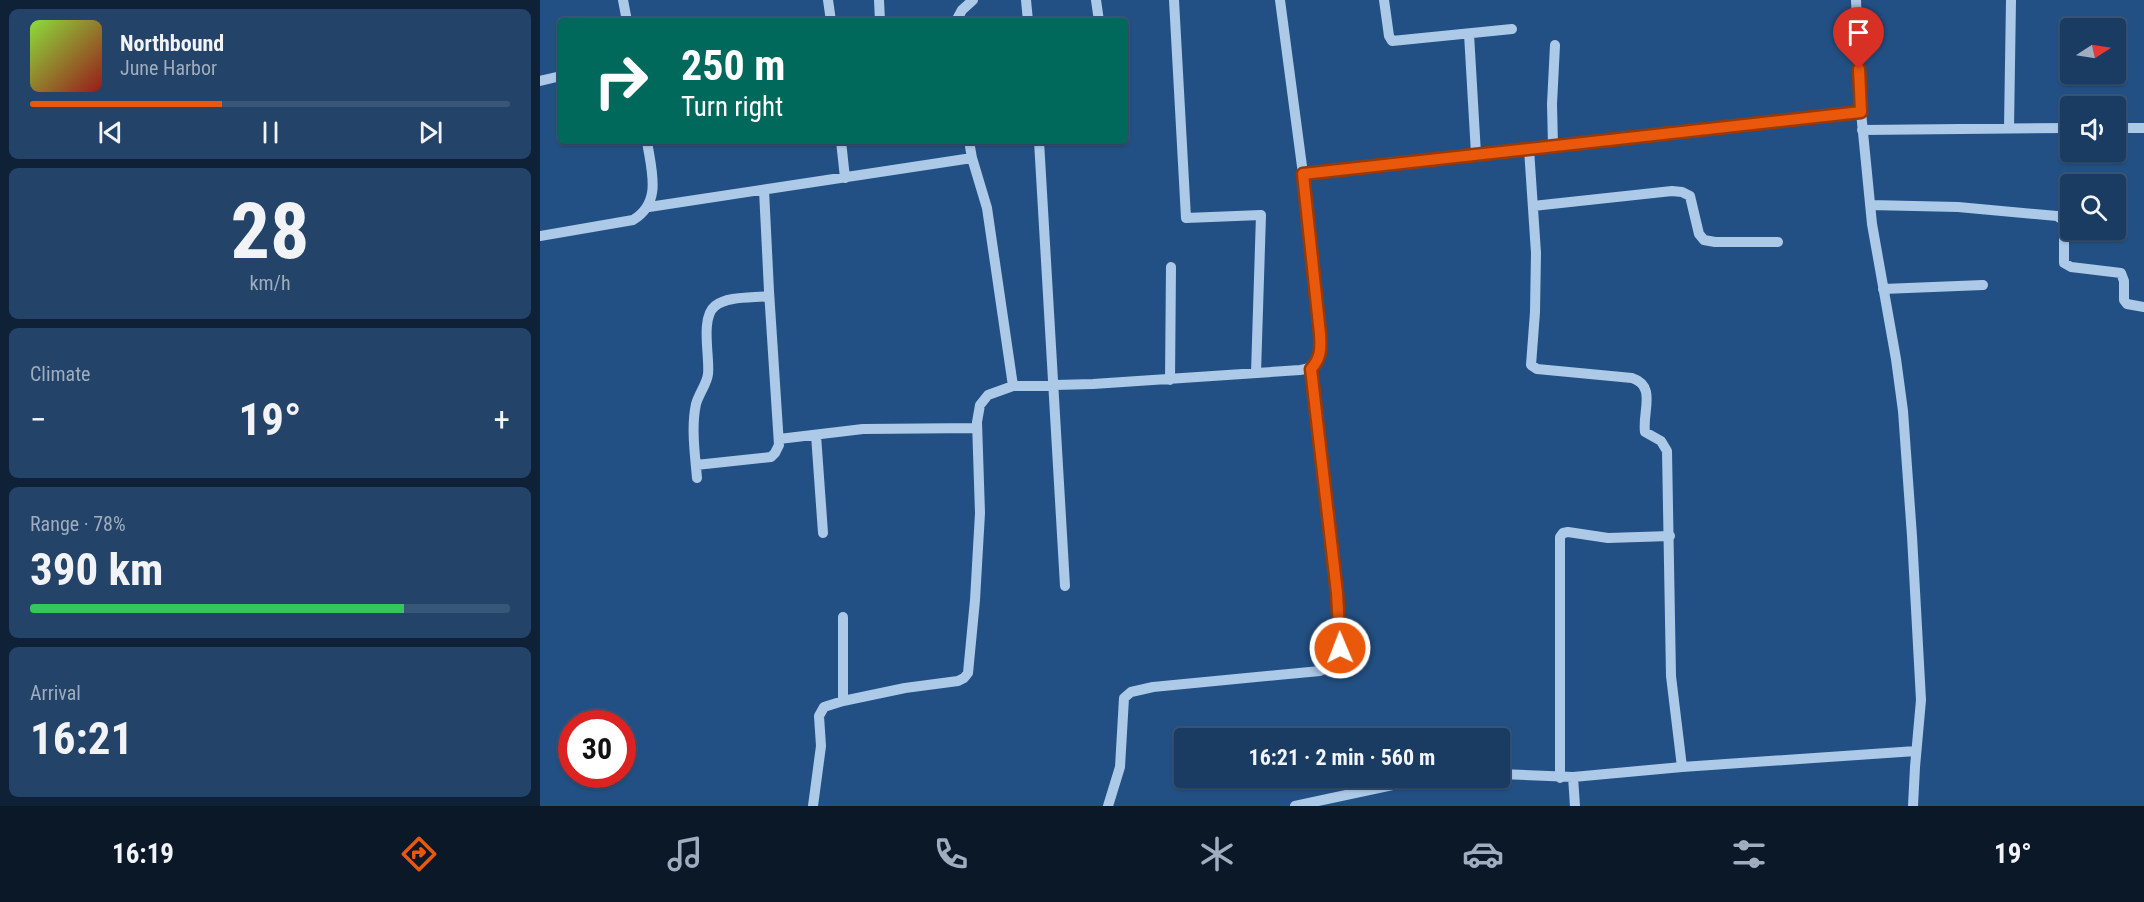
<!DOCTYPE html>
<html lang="en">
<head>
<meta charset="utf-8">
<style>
  :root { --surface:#1a3c63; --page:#234369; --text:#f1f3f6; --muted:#9fadbe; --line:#385678; --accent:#ea580c }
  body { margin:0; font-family:"Roboto Condensed",sans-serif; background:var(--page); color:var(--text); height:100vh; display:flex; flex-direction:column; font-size:22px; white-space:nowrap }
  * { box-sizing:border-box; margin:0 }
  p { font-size:20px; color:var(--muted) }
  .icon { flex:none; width:33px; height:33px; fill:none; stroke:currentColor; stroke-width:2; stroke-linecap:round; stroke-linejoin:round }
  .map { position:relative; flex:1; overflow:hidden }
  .drawer { display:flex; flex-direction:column; gap:9px; padding:9px; background:#0e2136; width:540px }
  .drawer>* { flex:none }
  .hud { position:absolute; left:18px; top:18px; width:570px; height:126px; border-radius:6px; box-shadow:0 2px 4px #0004,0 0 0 2px var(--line); background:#00695c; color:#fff; overflow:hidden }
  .needle { width:39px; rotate:78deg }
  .fabs { position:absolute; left:1520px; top:18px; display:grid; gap:12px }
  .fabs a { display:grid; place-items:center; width:66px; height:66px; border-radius:6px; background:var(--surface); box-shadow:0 2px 4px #0004,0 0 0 2px var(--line); font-size:30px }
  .speed { position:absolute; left:18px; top:710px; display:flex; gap:12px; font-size:30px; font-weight:700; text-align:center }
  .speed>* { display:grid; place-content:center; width:78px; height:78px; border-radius:50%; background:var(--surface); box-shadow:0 2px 4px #0004,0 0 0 2px var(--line); line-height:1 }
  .speed .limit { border:9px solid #d22; background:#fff; color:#111 }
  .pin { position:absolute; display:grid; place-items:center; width:51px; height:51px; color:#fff; margin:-62px -26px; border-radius:50% 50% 50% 0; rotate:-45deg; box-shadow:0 0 6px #0007 }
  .pin .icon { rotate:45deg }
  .me { position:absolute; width:66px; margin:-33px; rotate:359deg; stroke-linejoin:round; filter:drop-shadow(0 0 4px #0008) }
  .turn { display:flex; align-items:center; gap:21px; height:126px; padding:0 24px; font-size:27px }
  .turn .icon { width:78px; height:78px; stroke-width:2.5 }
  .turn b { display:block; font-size:42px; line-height:51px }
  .big { font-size:45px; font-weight:700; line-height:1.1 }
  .drawer .tile { flex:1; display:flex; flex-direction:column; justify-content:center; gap:9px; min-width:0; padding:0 21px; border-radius:9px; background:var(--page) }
  .drawer .dial { align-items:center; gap:0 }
  .dial b { font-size:78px; line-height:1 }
  .song { display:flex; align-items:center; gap:18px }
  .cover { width:72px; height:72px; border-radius:9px; background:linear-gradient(135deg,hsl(90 70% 55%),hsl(0 70% 35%)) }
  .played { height:6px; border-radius:3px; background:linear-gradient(90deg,var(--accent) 40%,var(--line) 40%) }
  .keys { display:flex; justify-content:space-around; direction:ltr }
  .heat { display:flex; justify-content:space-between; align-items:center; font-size:33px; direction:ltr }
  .charge { height:9px; border-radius:4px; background:linear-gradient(90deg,#34c759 78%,var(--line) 0) }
  .trip { position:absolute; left:634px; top:728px; width:336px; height:60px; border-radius:6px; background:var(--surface); box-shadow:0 2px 4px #0004,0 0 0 2px var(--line); font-weight:700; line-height:60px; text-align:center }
  .tabs { display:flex; height:96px; justify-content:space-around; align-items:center; background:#0a1828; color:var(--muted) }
  .tabs .icon { width:42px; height:42px }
  .tabs .on { color:var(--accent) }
  .tabs b { font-size:27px; color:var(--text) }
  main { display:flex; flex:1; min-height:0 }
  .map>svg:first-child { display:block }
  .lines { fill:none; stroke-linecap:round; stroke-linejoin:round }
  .minor { stroke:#acc9e8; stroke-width:10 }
  .route-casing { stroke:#983908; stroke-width:15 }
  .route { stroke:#ea580c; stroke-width:10 }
</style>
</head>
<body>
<main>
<section class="drawer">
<div class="tile">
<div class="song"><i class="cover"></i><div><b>Northbound</b><p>June Harbor</p></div></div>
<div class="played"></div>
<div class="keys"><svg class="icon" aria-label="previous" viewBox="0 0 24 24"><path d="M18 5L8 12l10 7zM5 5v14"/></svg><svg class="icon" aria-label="pause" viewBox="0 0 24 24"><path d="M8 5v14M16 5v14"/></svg><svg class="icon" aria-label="next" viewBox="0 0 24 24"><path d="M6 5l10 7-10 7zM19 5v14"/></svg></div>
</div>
<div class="tile dial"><b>28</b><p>km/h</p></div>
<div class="tile"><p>Climate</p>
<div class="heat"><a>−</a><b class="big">19°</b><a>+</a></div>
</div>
<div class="tile"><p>Range · 78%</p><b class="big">390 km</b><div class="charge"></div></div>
<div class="tile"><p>Arrival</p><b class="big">16:21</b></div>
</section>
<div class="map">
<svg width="1604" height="806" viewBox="0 0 1604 806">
  <rect width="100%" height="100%" fill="#235084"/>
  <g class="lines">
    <path class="minor" d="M 83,0 L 87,21
      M 288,0 L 291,21
      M 339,0 L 340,21
      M 486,0 L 488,21
      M 556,0 L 559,21
      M 634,0 L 646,218 L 721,215 L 716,373
      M 844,0 L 849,36 L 852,41 L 972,29
      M 1316,0 L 1321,112 L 1332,224 L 1356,359 L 1363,411 L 1372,536 L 1381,700 L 1375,767 L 1373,806
      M 416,21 L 422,10 L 433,0
      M 929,34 L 936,154
      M 0,81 L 21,76
      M 1469,128 L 1471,0
      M 1575,128 L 1604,128
      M 1322,130 L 1530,128
      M 301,141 L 305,178
      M 429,141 L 432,158 L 447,208 L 473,386
      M 499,141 L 525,586
      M 1013,146 L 1012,104 L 1015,45
      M 989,149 L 996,253 L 995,312 L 991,365 L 997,369 L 1092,378 C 1117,386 1102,412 1105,432 L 1121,441 L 1127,451 L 1131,676 L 1142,767
      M 763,174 L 1321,112
      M 1330,205 L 1418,207 L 1517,216 L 1524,221 L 1524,263 L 1531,267 L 1581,273 L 1584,281 L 1584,300 L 1587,304 L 1604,307
      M 993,206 L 1132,191 L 1142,192 L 1150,196 L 1159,234 L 1164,240 L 1175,242 L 1238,242
      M 109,207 L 432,158
      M 0,236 L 93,220 C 123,202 111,170 107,141
      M 1343,289 L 1443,285
      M 630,380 L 631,267
      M 276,435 L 283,533
      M 239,439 L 323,429 L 437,428
      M 156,465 L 231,457 L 235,453 L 239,445 L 229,291 L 224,190
      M 157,478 C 155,455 151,427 156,404 C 159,393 167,384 168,374 C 170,357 160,318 175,306 C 187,296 213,298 229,296
      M 303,701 L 303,617
      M 960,774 L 1033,777 L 1142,767 L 1376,751
      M 1033,777 L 1035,806
      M 1020,778 L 1020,537 L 1023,533 L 1028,532 L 1068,538 L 1130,536
      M 273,806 L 281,746 L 279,716 L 284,707 L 303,701 L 365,688 L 418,681 L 424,678 L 428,673 L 435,600 L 440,513 L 437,422 L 440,405 L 448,395 L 473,386 L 553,384 L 760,370 C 782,367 781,353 780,334 L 763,174 L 740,0
      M 568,806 L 580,767 L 584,698 L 591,692 L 613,687 L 780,671 C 791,666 798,660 799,648 C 804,620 795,579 792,551 C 785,491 778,430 771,369
      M 755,806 L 890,777"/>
  </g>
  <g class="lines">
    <g class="route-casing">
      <path id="route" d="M 800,648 L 797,593 L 771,369 C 781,358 781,349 780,334 L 763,174 L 1321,112 L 1319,69"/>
    </g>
    <use href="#route" class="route"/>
  </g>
</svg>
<div class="fabs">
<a><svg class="needle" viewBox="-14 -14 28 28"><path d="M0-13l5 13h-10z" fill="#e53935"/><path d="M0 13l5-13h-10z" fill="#9fadbe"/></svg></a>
<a><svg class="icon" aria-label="sound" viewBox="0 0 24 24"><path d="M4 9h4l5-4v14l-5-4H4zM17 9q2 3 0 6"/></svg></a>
<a><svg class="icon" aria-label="search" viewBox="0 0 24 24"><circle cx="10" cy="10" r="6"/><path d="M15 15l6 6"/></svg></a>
</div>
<div class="speed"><div class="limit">30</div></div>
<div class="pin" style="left:1319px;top:69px;background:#d93025"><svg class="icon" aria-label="arrive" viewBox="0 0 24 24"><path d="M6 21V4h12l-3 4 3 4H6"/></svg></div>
<svg class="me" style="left:800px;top:648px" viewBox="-20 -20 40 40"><circle r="17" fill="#ea580c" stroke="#fff" stroke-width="3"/><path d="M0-11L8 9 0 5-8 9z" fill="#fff"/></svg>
<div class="trip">16:21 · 2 min · 560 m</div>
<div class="hud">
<div class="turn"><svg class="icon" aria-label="right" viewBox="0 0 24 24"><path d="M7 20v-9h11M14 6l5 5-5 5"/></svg><div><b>250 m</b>Turn right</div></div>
</div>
</div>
</main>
<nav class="tabs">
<b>16:19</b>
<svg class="icon on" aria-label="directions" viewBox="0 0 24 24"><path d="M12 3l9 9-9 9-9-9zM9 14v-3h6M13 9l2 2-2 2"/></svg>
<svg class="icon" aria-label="music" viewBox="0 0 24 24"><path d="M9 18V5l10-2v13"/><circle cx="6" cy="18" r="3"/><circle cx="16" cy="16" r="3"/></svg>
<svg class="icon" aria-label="phone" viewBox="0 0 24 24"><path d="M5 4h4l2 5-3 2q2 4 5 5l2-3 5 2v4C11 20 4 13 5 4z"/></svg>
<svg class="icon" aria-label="climate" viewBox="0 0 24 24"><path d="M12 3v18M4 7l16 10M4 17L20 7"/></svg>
<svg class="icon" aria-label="car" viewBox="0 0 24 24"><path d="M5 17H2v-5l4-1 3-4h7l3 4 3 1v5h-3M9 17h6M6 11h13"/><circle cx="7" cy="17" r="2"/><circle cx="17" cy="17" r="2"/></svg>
<svg class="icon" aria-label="filters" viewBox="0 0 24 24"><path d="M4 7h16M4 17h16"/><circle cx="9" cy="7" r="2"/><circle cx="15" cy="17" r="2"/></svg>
<b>19°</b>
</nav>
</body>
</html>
